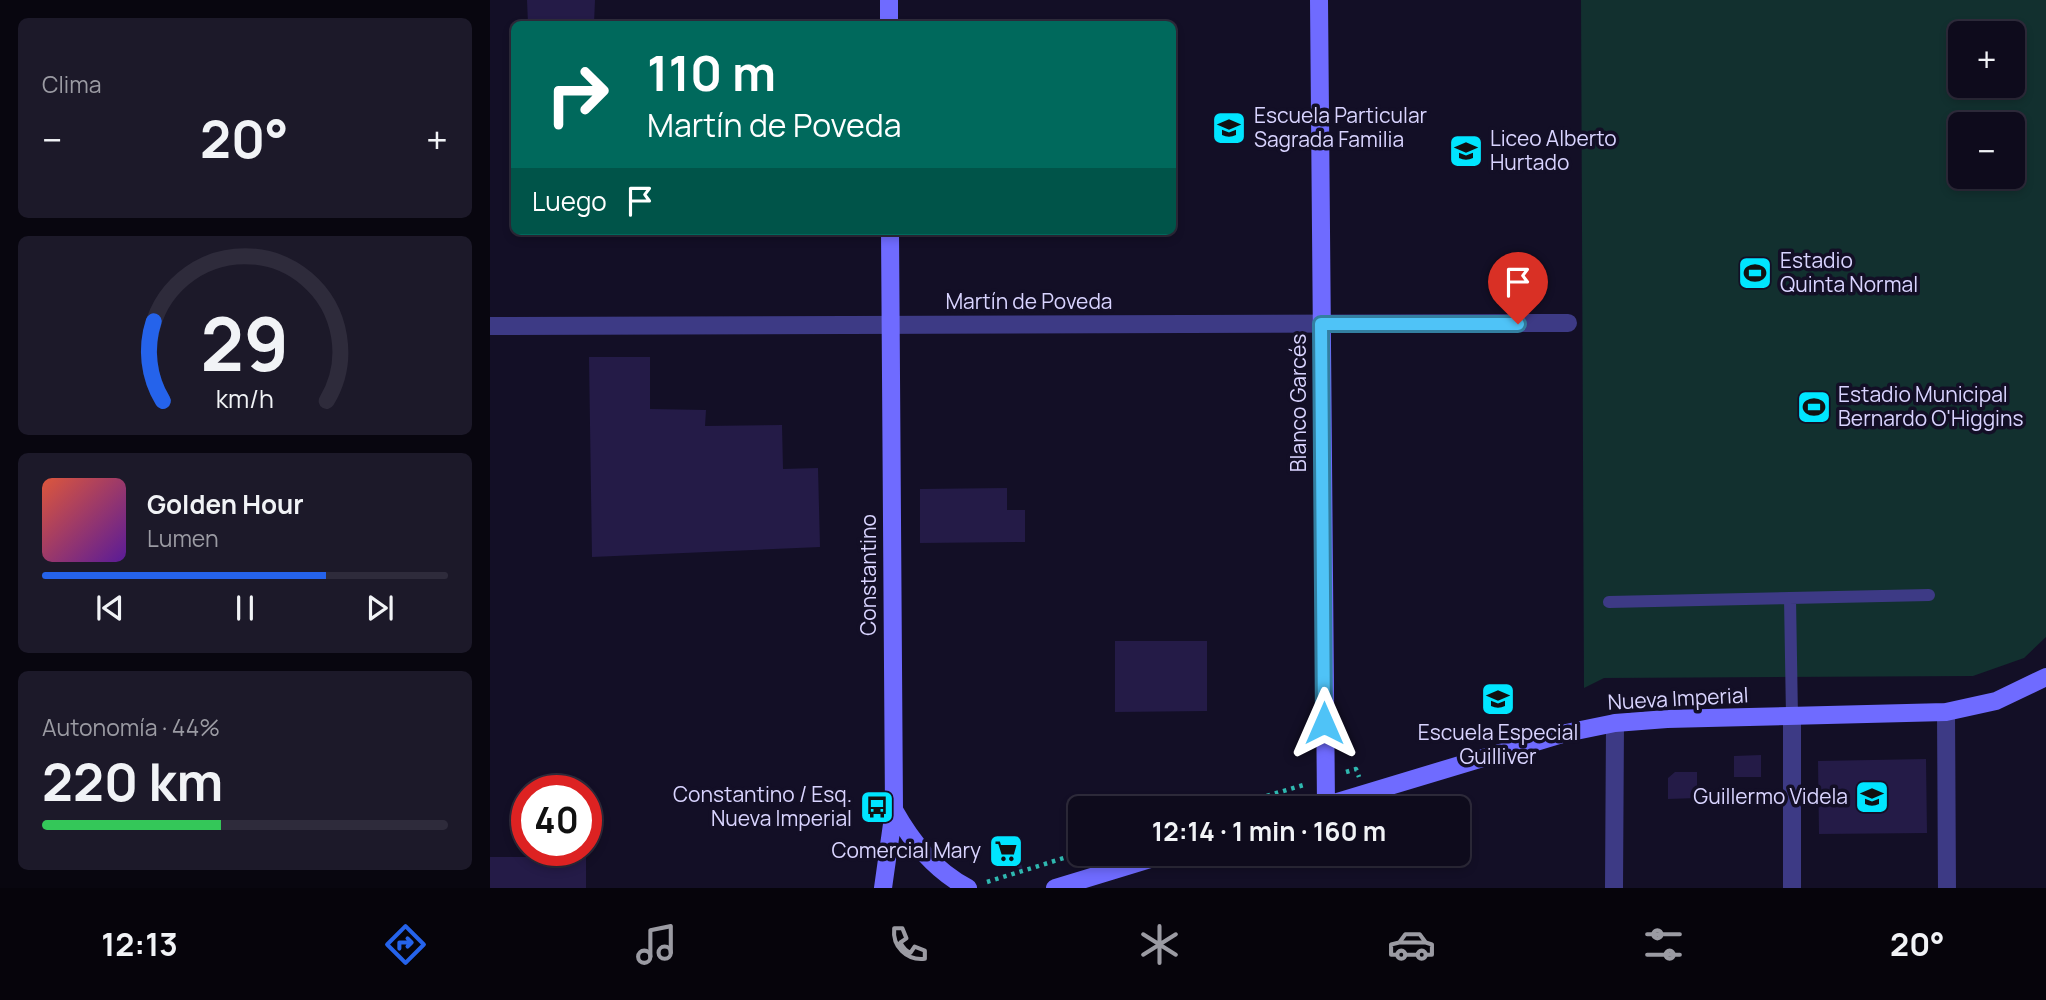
<!DOCTYPE html>
<html lang="es">
<head>
<meta charset="utf-8">
<style>
  :root { --surface:#0e0b1c; --page:#1c1929; --text:#f1f3f6; --muted:#9b9ba3; --line:#2e2b3b; --accent:#2563eb }
  body { margin:0; font-family:Manrope,sans-serif; background:var(--page); color:var(--text); height:100vh; display:flex; flex-direction:column; font-size:26px; white-space:nowrap }
  * { box-sizing:border-box; margin:0 }
  p { font-size:23px; color:var(--muted) }
  .icon { flex:none; width:38px; height:38px; fill:none; stroke:currentColor; stroke-width:2; stroke-linecap:round; stroke-linejoin:round }
  .map { position:relative; flex:1; overflow:hidden }
  .details { display:flex; flex-direction:column; gap:18px; padding:18px; background:#08060f; width:490px }
  .details>* { flex:none }
  .top-card { position:absolute; left:21px; top:21px; width:665px; height:214px; border-radius:10px; box-shadow:0 4px 10px #0003,0 0 0 2px var(--line); background:#00695c; color:#fff; overflow:hidden }
  .tools { position:absolute; left:1458px; top:21px; display:grid; gap:14px }
  .tools a { display:grid; place-items:center; width:77px; height:77px; border-radius:10px; background:var(--surface); box-shadow:0 4px 10px #0003,0 0 0 2px var(--line); font-size:35px }
  .speed { position:absolute; left:21px; top:775px; display:flex; gap:14px; font-size:35px; font-weight:700; text-align:center }
  .speed>* { display:grid; place-content:center; width:91px; height:91px; border-radius:50%; background:var(--surface); box-shadow:0 4px 10px #0003,0 0 0 2px var(--line); line-height:1 }
  .speed .limit { border:10px solid #d22; background:#fff; color:#111 }
  .pin { position:absolute; display:grid; place-items:center; width:60px; height:60px; color:#fff; margin:-72px -30px; border-radius:50% 50% 50% 0; rotate:-45deg; box-shadow:0 0 7px #0007 }
  .pin .icon { rotate:45deg }
  .me { position:absolute; width:77px; margin:-38px; rotate:0deg; stroke-linejoin:round; filter:drop-shadow(0 0 5px #0008) }
  .turn { display:flex; align-items:center; gap:24px; height:147px; padding:0 21px; font-size:32px }
  .turn .icon { width:91px; height:91px; stroke-width:2.5 }
  .turn b { display:block; font-size:49px; line-height:60px }
  .then { display:flex; align-items:center; height:66px; padding:0 21px; background:#0003; gap:14px; font-size:26px }
  .big { font-size:52px; font-weight:700; line-height:1.1 }
  .details .widget { flex:1; display:flex; flex-direction:column; justify-content:center; gap:10px; min-width:0; padding:0 24px; border-radius:10px; background:var(--page) }
  .details .dial { align-items:center; gap:0 }
  .dial svg { height:182px; overflow:visible; fill:none; stroke:var(--line); stroke-width:7; stroke-linecap:round; text-anchor:middle }
  .dial text { fill:var(--text); stroke:none }
  .song { display:flex; align-items:center; gap:21px }
  .cover { width:84px; height:84px; border-radius:10px; background:linear-gradient(135deg,hsl(10 70% 55%),hsl(270 70% 35%)) }
  .played { height:7px; border-radius:4px; background:linear-gradient(90deg,var(--accent) 70%,var(--line) 70%) }
  .keys { display:flex; justify-content:space-around; direction:ltr }
  .heat { display:flex; justify-content:space-between; align-items:center; font-size:38px; direction:ltr }
  .charge { height:10px; border-radius:5px; background:linear-gradient(90deg,#34c759 44%,var(--line) 0) }
  .trip { position:absolute; left:578px; top:796px; width:402px; height:70px; border-radius:10px; background:var(--surface); box-shadow:0 4px 10px #0003,0 0 0 2px var(--line); font-weight:700; line-height:70px; text-align:center }
  .menu { display:flex; height:112px; justify-content:space-around; align-items:center; background:#06040b; color:var(--muted) }
  .menu .icon { width:49px; height:49px }
  .menu .on { color:var(--accent) }
  .menu b { font-size:32px; color:var(--text) }
  main { display:flex; flex:1; min-height:0 }
  .map>svg:first-child { display:block }
  .pitch { fill:#12302f; fill-rule:evenodd }
  .building { fill:#241b47 }
  .lines { fill:none; stroke-linecap:round; stroke-linejoin:round }
  .path { stroke:#2fb8b0; stroke-width:4.5; stroke-dasharray:3.5 5; stroke-linecap:butt }
  .lane { stroke:#3d3a85; stroke-width:12 }
  .street { stroke:#3d3a85; stroke-width:18 }
  .secondary { stroke:#6f6bff; stroke-width:18 }
  .route-casing { stroke:#337fa1; stroke-width:18 }
  .route { stroke:#4fc3f7; stroke-width:12 }
  .labels { text-anchor:middle; stroke-width:7; stroke-linejoin:round; paint-order:stroke }
  .poi-label { font-size:21px; fill:#d9d4ff; stroke:#130f26; text-anchor:start }
  .street-label { font-size:21px; fill:#d9d4ff; stroke:#130f26 }
</style>
</head>
<body>
<main>
<section class="details">
<div class="widget"><p>Clima</p>
<div class="heat"><a>−</a><b class="big">20°</b><a>+</a></div>
</div>
<div class="widget dial"><svg viewBox="0 0 100 80">
<path d="M14 69A42 42 0 1 1 86 69"/>
<path d="M14 69A42 42 0 0 1 10 34" stroke="#2563eb"/>
<text x="50" y="56" font-size="32" font-weight="700">29</text>
<text x="50" y="72" font-size="11">km/h</text>
</svg></div>
<div class="widget">
<div class="song"><i class="cover"></i><div><b>Golden Hour</b><p>Lumen</p></div></div>
<div class="played"></div>
<div class="keys"><svg class="icon" aria-label="previous" viewBox="0 0 24 24"><path d="M18 5L8 12l10 7zM5 5v14"/></svg><svg class="icon" aria-label="pause" viewBox="0 0 24 24"><path d="M8 5v14M16 5v14"/></svg><svg class="icon" aria-label="next" viewBox="0 0 24 24"><path d="M6 5l10 7-10 7zM19 5v14"/></svg></div>
</div>
<div class="widget"><p>Autonomía · 44%</p><b class="big">220 km</b><div class="charge"></div></div>
</section>
<div class="map">
<svg width="1556" height="888" viewBox="0 0 1556 888">
  <rect width="100%" height="100%" fill="#130f26"/>
  <path class="pitch" d="M 1091,0 L 1556,0 L 1556,637 L 1534,658 L 1483,676 L 1114,678 L 1094,688 ZM 1470,33 L 1522,33 L 1522,86 L 1470,86 ZM 1470,124 L 1522,124 L 1522,177 L 1470,177 Z"/>
  <path class="building" d="M 37,0 L 105,0 L 104,24 L 38,24 Z
    M 99,357 L 160,357 L 160,409 L 216,410 L 215,426 L 292,425 L 293,469 L 328,468 L 330,547 L 102,557 Z
    M 517,488 L 517,510 L 535,510 L 535,542 L 430,543 L 430,489 Z
    M 625,641 L 717,641 L 717,711 L 625,712 Z
    M 1271,755 L 1271,777 L 1244,777 L 1244,756 Z
    M 1436,759 L 1437,833 L 1329,834 L 1328,761 Z
    M 1185,772 L 1207,772 L 1207,798 L 1178,799 L 1178,778 Z
    M 523,837 L 533,870 L 508,858 L 504,843 Z
    M 0,857 L 96,857 L 96,888 L 0,888 Z"/>
  <g class="lines">
    <path class="path" d="M 856,772 L 866,769 L 869,777
      M 736,808 L 817,784
      M 497,882 L 590,853"/>
    <path class="lane" d="M 1300,598 L 1302,717
      M 1119,602 L 1439,595"/>
    <path class="street" d="M 0,326 L 1078,323
      M 1456,712 L 1457,888
      M 1302,717 L 1302,888
      M 1124,888 L 1125,723"/>
    <path class="secondary" d="M 399,0 L 399,24
      M 829,0 L 836,806
      M 827,808 L 1076,733 L 1125,723 L 1177,719 L 1456,712 L 1506,701 L 1556,677
      M 404,810 C 422,842 444,870 478,888
      M 393,888 L 404,810 L 400,231
      M 565,888 L 677,854"/>
  </g>
  <g class="lines">
    <g class="route-casing">
      <path id="route" d="M 834,723 L 831,324 L 1028,324"/>
    </g>
    <use href="#route" class="route"/>
  </g>
  <defs>
    <g id="school-square" transform="scale(1.75)"><rect x="-9" y="-9" width="18" height="18" rx="4" fill="#00e5ff" stroke="#130f26"/><path d="M0-5L7-2L0 1L-7-2ZM-4 1L0 2.5L4 1V4Q0 6-4 4Z" fill="#111"/></g>
    <g id="stadium-square" transform="scale(1.75)"><rect x="-9" y="-9" width="18" height="18" rx="4" fill="#00e5ff" stroke="#130f26"/><path d="M0-5a6.5 5 0 1 0 0 10a6.5 5 0 1 0 0-10ZM-3.5-1.8h7v3.6h-7Z" fill="#111"/></g>
    <g id="bus-square" transform="scale(1.75)"><rect x="-9" y="-9" width="18" height="18" rx="4" fill="#00e5ff" stroke="#130f26"/><path d="M-5-6H5V4H4V6H2V4H-2V6H-4V4H-5ZM-3.5-4V0h7V-4ZM-3.5 1.2v1.5H-2V1.2ZM2 1.2v1.5H3.5V1.2Z" fill="#111"/></g>
    <g id="supermarket-square" transform="scale(1.75)"><rect x="-9" y="-9" width="18" height="18" rx="4" fill="#00e5ff" stroke="#130f26"/><path d="M-6-5.5h2.5l.6 2H6L4.5 2H-2.5L-4.4-4H-6ZM-1.5 3.2a1.3 1.3 0 1 0 .1 0ZM3 3.2a1.3 1.3 0 1 0 .1 0Z" fill="#111"/></g>
  </defs>
  <g fill-rule="evenodd">
    <use href="#school-square" x="739" y="128"/>
    <use href="#school-square" x="976" y="151"/>
    <use href="#stadium-square" x="1265" y="273"/>
    <use href="#stadium-square" x="1324" y="407"/>
    <use href="#school-square" x="1008" y="699"/>
    <use href="#school-square" x="1382" y="797"/>
    <use href="#bus-square" x="387" y="807"/>
    <use href="#supermarket-square" x="516" y="851"/>
  </g>
  <g class="labels">
    <g class="poi-label">
      <text x="764" y="123">Escuela Particular<tspan x="764" dy="24">Sagrada Familia</tspan></text>
      <text x="1000" y="146">Liceo Alberto<tspan x="1000" dy="24">Hurtado</tspan></text>
      <text x="1290" y="268">Estadio<tspan x="1290" dy="24">Quinta Normal</tspan></text>
      <text x="1348" y="402">Estadio Municipal<tspan x="1348" dy="24">Bernardo O'Higgins</tspan></text>
      <text x="1008" y="740" text-anchor="middle">Escuela Especial<tspan x="1008" dy="24">Guilliver</tspan></text>
      <text x="362" y="802" text-anchor="end">Constantino / Esq.<tspan x="362" dy="24">Nueva Imperial</tspan></text>
      <text x="1358" y="804" text-anchor="end">Guillermo Videla</text>
      <text x="491" y="858" text-anchor="end">Comercial Mary</text>
    </g>
    <g class="street-label">
      <text x="539" y="309">Martín de Poveda</text>
      <text transform="translate(809 403) rotate(-90)" y="7">Blanco Garcés</text>
      <text transform="translate(379 575) rotate(-90)" y="7">Constantino</text>
      <text transform="translate(1188 699) rotate(-3)" y="7">Nueva Imperial</text>
    </g>
  </g>
</svg>
<div class="tools">
<a>+</a>
<a>−</a>
</div>
<div class="speed"><div class="limit">40</div></div>
<div class="pin" style="left:1028px;top:324px;background:#d93025"><svg class="icon" aria-label="arrive" viewBox="0 0 24 24"><path d="M6 21V4h12l-3 4 3 4H6"/></svg></div>
<svg class="me" style="left:834px;top:723px" viewBox="-20 -20 40 40"><path d="M0-17L14 15 0 8-14 15z" fill="#4fc3f7" stroke="#fff" stroke-width="4"/></svg>
<div class="trip">12:14 · 1 min · 160 m</div>
<div class="top-card">
<div class="turn"><svg class="icon" aria-label="right" viewBox="0 0 24 24"><path d="M7 20v-9h11M14 6l5 5-5 5"/></svg><div><b>110 m</b>Martín de Poveda</div></div>
<div class="then">Luego<svg class="icon" aria-label="arrive" viewBox="0 0 24 24"><path d="M6 21V4h12l-3 4 3 4H6"/></svg></div>
</div>
</div>
</main>
<nav class="menu">
<b>12:13</b>
<svg class="icon on" aria-label="directions" viewBox="0 0 24 24"><path d="M12 3l9 9-9 9-9-9zM9 14v-3h6M13 9l2 2-2 2"/></svg>
<svg class="icon" aria-label="music" viewBox="0 0 24 24"><path d="M9 18V5l10-2v13"/><circle cx="6" cy="18" r="3"/><circle cx="16" cy="16" r="3"/></svg>
<svg class="icon" aria-label="phone" viewBox="0 0 24 24"><path d="M5 4h4l2 5-3 2q2 4 5 5l2-3 5 2v4C11 20 4 13 5 4z"/></svg>
<svg class="icon" aria-label="climate" viewBox="0 0 24 24"><path d="M12 3v18M4 7l16 10M4 17L20 7"/></svg>
<svg class="icon" aria-label="car" viewBox="0 0 24 24"><path d="M5 17H2v-5l4-1 3-4h7l3 4 3 1v5h-3M9 17h6M6 11h13"/><circle cx="7" cy="17" r="2"/><circle cx="17" cy="17" r="2"/></svg>
<svg class="icon" aria-label="filters" viewBox="0 0 24 24"><path d="M4 7h16M4 17h16"/><circle cx="9" cy="7" r="2"/><circle cx="15" cy="17" r="2"/></svg>
<b>20°</b>
</nav>
</body>
</html>
